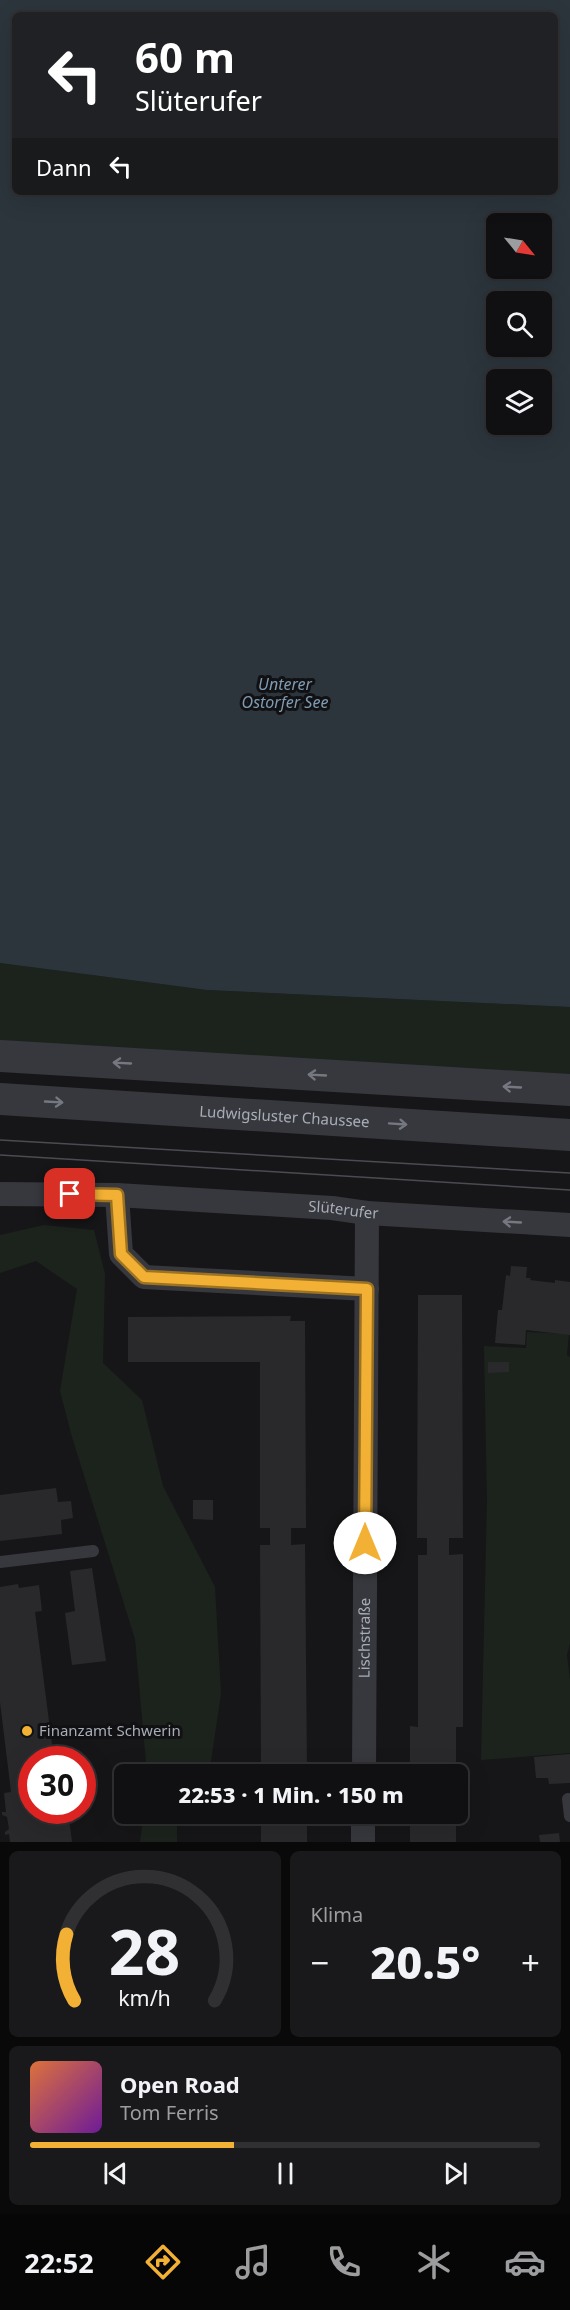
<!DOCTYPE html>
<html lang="de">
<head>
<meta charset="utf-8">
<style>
  :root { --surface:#101012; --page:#19191b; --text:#f1f3f6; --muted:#9c9d9f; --line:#303032; --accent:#f2b134 }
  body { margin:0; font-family:"Noto Sans",sans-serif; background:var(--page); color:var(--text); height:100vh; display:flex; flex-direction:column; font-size:22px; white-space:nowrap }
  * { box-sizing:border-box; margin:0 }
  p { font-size:20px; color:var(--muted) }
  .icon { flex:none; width:33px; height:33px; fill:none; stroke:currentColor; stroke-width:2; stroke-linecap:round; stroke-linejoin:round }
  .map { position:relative; height:1842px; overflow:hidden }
  .panel { display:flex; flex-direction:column; gap:9px; padding:9px; background:#09090a; flex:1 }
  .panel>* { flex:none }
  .top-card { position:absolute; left:12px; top:12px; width:546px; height:183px; border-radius:9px; box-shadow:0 6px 24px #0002,0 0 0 2px var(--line); background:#202124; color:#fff; overflow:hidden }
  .needle { width:39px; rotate:120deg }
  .buttons { position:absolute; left:486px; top:213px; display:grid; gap:12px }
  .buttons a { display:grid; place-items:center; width:66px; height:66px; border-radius:9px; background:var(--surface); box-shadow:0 6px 24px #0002,0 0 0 2px var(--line); font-size:30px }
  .speed { position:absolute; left:18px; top:1746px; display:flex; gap:12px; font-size:30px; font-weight:700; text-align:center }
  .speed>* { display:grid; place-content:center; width:78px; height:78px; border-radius:50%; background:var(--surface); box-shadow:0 6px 24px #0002,0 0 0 2px var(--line); line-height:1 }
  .speed .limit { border:9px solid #d22; background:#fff; color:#111 }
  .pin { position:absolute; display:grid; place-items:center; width:51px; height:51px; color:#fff; margin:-26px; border-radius:12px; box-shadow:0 3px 9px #0006 }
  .me { position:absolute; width:66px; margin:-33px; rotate:0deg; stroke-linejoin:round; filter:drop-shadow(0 0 4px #0008) }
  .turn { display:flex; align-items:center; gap:21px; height:126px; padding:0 24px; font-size:27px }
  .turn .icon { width:78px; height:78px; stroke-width:2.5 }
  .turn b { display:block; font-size:42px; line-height:51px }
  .then { display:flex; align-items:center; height:57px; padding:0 24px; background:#0003; gap:12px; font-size:22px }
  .big { font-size:45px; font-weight:800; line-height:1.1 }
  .panel .tile { flex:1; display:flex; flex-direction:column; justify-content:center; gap:9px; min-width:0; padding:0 21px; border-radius:9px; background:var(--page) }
  .panel .dial { align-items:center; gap:0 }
  .dial svg { height:156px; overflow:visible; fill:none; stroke:var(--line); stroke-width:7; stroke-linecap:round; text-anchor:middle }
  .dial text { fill:var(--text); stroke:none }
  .song { display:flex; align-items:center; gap:18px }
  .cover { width:72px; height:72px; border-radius:9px; background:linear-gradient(135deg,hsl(20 70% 55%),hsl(280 70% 35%)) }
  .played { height:6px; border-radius:3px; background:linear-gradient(90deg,var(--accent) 40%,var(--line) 40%) }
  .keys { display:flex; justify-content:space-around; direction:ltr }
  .heat { display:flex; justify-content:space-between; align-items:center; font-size:33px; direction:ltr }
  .panel .tiles { flex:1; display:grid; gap:9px; grid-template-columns:1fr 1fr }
  .tile:last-child { grid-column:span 2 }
  .trip { position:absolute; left:114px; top:1764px; width:354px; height:60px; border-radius:9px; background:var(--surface); box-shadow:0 6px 24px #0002,0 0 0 2px var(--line); font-weight:800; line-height:60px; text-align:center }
  .dock { display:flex; height:96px; justify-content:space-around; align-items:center; background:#060607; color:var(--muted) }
  .dock .icon { width:42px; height:42px }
  .dock .on { color:var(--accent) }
  .dock b { font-size:27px; color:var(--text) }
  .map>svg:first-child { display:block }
  .green { fill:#1c231d }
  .water { fill:#2c353c; fill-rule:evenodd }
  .building { fill:#29292c }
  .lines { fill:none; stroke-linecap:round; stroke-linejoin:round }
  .service { stroke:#37383d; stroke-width:12 }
  .minor { stroke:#37383d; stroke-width:24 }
  .tertiary { stroke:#37383d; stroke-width:32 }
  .tram { stroke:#4a4c52; stroke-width:1.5 }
  .oneway { stroke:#757881 }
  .route-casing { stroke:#9d7322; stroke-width:15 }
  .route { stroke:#f2b134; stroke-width:10 }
  .poi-dot { fill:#f2b134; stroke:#111113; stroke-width:2 }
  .labels { text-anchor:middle; stroke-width:6; stroke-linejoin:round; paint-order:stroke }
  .street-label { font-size:15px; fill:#a8adb8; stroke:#111113 }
  .poi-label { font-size:15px; fill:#a8adb8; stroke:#111113; text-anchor:start }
  .water-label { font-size:16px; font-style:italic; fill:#7f9bb3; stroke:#111113 }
</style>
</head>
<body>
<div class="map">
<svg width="570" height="1842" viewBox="0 0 570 1842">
  <rect width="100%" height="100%" fill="#161618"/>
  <path class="green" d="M 0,963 L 207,990 L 570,1007 L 570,1090 L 0,1056 Z
    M 44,1225 L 94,1230 L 105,1274 L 103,1363 L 142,1400 L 163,1486 L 215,1587 L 221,1694 L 209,1774 L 147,1774 L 135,1639 L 72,1437 L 60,1391 L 77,1289 L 36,1261 L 0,1273 L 0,1235 Z
    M 527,1332 L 569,1334 L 567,1355 L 570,1357 L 570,1643 L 567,1655 L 570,1680 L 570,1753 L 481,1760 L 487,1501 L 484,1346 L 526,1348 Z
    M 144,1814 L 185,1814 L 177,1825 L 177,1842 L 140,1842 Z"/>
  <path class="water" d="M 0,0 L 570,0 L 570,1007 L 207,990 L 0,963 ZM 15,15 L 555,15 L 555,192 L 15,192 ZM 496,224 L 542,224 L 542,268 L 496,268 ZM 496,302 L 542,302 L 542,346 L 496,346 ZM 496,380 L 542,380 L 542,424 L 496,424 Z"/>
  <path class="building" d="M 511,1266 L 527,1267 L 526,1278 L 531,1278 L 530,1280 L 555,1283 L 555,1280 L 570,1282 L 570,1335 L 526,1330 L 525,1345 L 495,1343 L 498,1310 L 502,1310 L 506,1275 L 510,1276 Z
    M 418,1295 L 462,1295 L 463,1538 L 449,1538 L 449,1555 L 463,1554 L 463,1727 L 456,1727 L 456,1774 L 410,1774 L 410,1726 L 418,1727 L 418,1555 L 427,1555 L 427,1538 L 417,1538 Z
    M 291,1316 L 290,1321 L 305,1321 L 306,1528 L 291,1528 L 291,1545 L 305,1544 L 307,1774 L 261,1774 L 260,1545 L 270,1545 L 270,1528 L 260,1528 L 260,1362 L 128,1362 L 128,1317 Z
    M 488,1362 L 509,1362 L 509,1372 L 488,1373 Z
    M 56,1488 L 58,1502 L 71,1501 L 73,1518 L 61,1520 L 62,1534 L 0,1541 L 0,1495 Z
    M 193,1500 L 213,1500 L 213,1520 L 193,1519 Z
    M 92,1568 L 106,1661 L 72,1665 L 65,1613 L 75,1611 L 70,1571 Z
    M 18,1584 L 19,1588 L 39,1585 L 42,1611 L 35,1612 L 54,1760 L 32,1760 L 32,1810 L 68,1810 L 72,1842 L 10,1842 L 9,1834 L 5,1835 L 5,1832 L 9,1829 L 7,1817 L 2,1815 L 2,1812 L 6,1812 L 4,1793 L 11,1792 L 0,1702 L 0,1587 Z
    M 570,1754 L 570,1783 L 549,1784 L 548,1778 L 536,1778 L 534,1757 Z
    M 261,1814 L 307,1814 L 307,1842 L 261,1842 Z
    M 410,1814 L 456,1814 L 456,1842 L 410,1842 Z
    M 559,1833 L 560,1842 L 540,1842 L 539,1835 Z"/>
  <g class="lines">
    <path class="service" d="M 0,1562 L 93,1551
      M 568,1799 L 570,1816"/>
    <g class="minor">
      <path id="s1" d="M 0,1194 L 117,1195 L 332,1208 L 367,1213 L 570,1225"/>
      <path d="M 117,1195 L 121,1254 L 144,1277 L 367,1289"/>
      <path id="s2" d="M 364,1774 L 367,1213"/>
      <path d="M 363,1842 L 363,1814"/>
    </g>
    <g class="tertiary">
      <path d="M 0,1056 L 570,1090"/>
      <path id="s3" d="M 0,1099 L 570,1135"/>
    </g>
    <path class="tram" d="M 0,1140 L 570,1173
      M 0,1155 L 570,1190"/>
  </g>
  <defs><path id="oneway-shaft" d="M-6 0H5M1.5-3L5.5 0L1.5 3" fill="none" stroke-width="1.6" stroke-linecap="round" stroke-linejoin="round" transform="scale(1.5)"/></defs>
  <g class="oneway">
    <use href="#oneway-shaft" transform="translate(122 1063) rotate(-177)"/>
    <use href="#oneway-shaft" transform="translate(317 1075) rotate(-177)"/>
    <use href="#oneway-shaft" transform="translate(512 1087) rotate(-177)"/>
    <use href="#oneway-shaft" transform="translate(54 1102) rotate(3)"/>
    <use href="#oneway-shaft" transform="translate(398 1124) rotate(4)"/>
    <use href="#oneway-shaft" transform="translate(512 1222) rotate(-177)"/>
  </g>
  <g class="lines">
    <g class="route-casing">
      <path id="route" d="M 70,1194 L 117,1195 L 121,1254 L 144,1277 L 367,1289 L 365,1543"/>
    </g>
    <use href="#route" class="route"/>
  </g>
  <circle class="poi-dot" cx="27" cy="1731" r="6"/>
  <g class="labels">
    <g class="street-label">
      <text dy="5" stroke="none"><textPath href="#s3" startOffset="285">Ludwigsluster Chaussee</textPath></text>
      <text dy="5" stroke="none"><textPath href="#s1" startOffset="344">Slüterufer</textPath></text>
      <text dy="5" stroke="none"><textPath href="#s2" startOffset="136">Lischstraße</textPath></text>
    </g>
    <g class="poi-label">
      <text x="39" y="1736">Finanzamt Schwerin</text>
    </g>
    <g class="water-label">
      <text x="285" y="690">Unterer<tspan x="285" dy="18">Ostorfer See</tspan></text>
    </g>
  </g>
</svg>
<div class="buttons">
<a><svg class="needle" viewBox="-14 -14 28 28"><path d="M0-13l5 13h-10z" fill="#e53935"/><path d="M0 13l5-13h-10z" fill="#9c9d9f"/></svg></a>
<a><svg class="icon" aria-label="search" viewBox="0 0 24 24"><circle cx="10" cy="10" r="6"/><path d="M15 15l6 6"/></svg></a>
<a><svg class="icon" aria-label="layers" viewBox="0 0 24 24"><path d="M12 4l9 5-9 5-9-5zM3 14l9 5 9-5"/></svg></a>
</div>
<div class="speed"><div class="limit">30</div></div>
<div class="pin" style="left:70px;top:1194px;background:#d93025"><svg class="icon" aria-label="arrive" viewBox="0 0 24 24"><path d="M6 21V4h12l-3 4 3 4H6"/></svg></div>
<svg class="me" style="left:365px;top:1543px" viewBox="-20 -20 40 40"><circle r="19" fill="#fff"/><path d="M0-13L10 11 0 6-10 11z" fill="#f2b134"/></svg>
<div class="trip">22:53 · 1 Min. · 150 m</div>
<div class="top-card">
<div class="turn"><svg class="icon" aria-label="left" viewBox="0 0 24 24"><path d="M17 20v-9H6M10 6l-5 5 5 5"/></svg><div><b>60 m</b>Slüterufer</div></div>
<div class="then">Dann<svg class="icon" aria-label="left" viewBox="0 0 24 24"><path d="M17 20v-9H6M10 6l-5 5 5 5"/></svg></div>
</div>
</div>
<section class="panel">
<div class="tiles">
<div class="tile dial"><svg viewBox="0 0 100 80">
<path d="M14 69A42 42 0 1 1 86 69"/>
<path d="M14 69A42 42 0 0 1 10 35" stroke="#f2b134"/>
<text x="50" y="56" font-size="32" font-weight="700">28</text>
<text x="50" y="72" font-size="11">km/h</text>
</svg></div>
<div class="tile"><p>Klima</p>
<div class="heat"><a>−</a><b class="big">20.5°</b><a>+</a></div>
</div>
<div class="tile">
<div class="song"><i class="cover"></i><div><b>Open Road</b><p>Tom Ferris</p></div></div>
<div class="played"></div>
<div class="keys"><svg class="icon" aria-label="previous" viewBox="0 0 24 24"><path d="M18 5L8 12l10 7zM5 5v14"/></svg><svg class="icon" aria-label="pause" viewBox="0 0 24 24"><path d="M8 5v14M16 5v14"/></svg><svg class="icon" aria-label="next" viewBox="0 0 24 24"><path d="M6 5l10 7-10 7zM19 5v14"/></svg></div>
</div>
</div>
</section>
<nav class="dock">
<b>22:52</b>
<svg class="icon on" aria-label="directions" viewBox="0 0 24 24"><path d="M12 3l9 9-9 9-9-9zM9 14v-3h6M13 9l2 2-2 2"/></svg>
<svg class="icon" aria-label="music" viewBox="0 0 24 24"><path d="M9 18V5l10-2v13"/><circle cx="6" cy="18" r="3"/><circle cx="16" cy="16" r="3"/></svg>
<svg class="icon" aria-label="phone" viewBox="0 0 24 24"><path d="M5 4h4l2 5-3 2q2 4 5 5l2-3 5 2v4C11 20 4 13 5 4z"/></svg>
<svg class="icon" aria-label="climate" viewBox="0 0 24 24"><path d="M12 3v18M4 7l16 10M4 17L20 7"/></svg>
<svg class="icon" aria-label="car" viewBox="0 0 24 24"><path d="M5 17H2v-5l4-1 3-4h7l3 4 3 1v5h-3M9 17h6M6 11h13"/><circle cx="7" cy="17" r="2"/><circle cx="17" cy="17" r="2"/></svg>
</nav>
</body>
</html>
